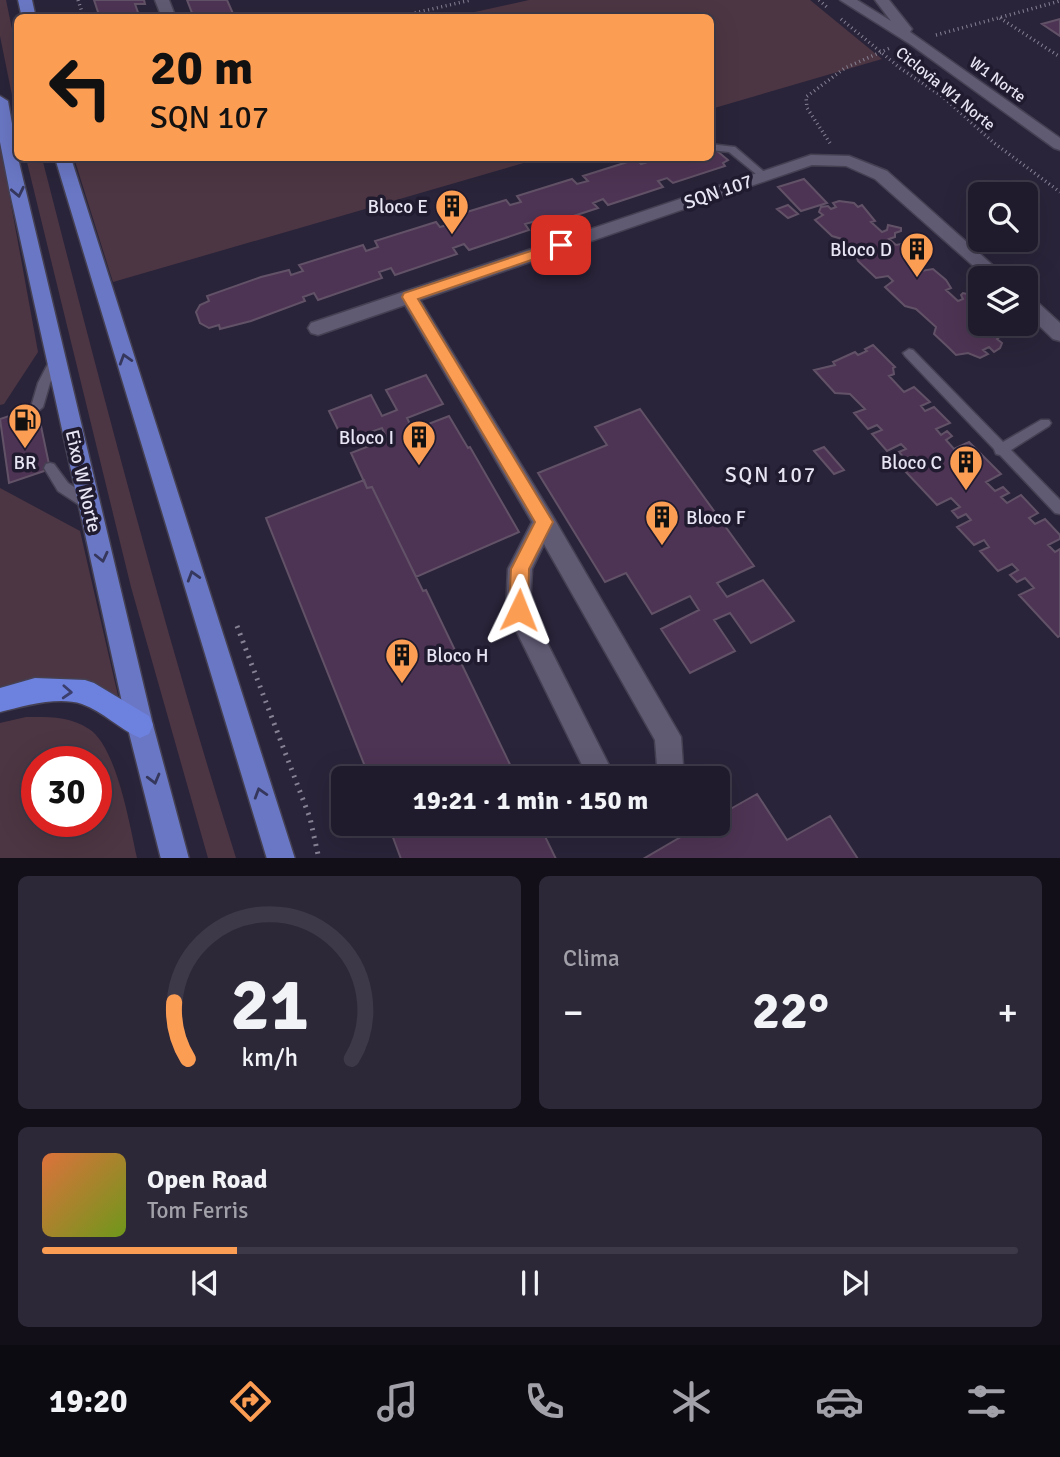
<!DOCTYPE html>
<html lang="pt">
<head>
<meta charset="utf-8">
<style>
  :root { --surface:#201b2c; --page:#2d2838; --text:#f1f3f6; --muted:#a2a1a9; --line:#3d3948; --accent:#fc9d54 }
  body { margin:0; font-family:Signika,sans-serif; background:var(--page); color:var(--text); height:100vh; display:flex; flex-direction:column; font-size:26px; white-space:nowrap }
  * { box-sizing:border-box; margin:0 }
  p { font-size:23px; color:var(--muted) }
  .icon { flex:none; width:38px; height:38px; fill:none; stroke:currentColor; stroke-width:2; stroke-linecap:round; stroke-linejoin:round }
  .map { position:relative; height:858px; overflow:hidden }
  .details { display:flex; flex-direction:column; gap:18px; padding:18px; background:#120f18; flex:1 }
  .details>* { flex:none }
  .top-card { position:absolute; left:14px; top:14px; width:700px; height:147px; border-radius:10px; box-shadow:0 7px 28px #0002,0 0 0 2px var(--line); background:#fc9d54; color:#111; overflow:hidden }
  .buttons { position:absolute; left:968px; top:182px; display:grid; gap:14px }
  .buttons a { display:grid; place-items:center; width:70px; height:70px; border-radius:10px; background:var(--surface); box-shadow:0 7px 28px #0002,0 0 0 2px var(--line); font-size:35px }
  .speed { position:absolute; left:21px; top:746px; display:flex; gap:14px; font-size:35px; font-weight:700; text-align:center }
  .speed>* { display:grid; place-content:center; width:91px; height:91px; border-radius:50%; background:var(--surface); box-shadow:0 7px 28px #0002,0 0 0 2px var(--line); line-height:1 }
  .speed .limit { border:10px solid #d22; background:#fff; color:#111 }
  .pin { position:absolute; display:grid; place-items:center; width:60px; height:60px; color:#fff; margin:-30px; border-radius:14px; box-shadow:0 4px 10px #0006 }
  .me { position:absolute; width:77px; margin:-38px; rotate:2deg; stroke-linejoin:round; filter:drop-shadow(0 0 5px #0008) }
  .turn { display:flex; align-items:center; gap:24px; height:147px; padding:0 21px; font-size:32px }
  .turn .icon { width:91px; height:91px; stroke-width:2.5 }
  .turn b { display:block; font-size:49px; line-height:60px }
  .big { font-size:52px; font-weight:700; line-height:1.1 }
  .details .widget { flex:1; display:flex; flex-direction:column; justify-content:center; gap:10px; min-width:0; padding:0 24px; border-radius:10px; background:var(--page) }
  .details .dial { align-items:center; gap:0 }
  .dial svg { height:182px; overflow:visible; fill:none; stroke:var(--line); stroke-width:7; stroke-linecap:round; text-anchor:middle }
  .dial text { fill:var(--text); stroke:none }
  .song { display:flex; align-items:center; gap:21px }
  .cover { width:84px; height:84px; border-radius:10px; background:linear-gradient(135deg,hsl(20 70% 55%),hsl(80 70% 35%)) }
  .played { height:7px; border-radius:4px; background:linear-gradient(90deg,var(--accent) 20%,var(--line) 20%) }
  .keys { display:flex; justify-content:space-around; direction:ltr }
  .heat { display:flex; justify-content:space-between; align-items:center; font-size:38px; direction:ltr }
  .details .tiles { flex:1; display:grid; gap:18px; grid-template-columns:1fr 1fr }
  .widget:last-child { grid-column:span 2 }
  .trip { position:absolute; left:331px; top:766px; width:399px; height:70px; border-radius:10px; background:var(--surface); box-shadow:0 7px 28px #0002,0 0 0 2px var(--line); font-weight:700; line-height:70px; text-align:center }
  .dock { display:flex; height:112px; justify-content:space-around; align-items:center; background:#0d0b12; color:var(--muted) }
  .dock .icon { width:49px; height:49px }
  .dock .current { color:var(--accent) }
  .dock b { font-size:32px; color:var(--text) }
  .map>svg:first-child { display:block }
  .green { fill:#4d3643; fill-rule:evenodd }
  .building { fill:#4e3454; stroke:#625267; stroke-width:2 }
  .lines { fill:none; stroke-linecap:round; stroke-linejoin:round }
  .service-casing { stroke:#454153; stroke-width:3 }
  .minor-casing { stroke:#454153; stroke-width:3 }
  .tertiary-casing { stroke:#454153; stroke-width:3 }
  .primary-casing { stroke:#454153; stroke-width:3 }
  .trunk-casing { stroke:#454153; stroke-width:3 }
  .path-far1 { stroke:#868294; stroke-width:3.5; stroke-dasharray:1 3.5; stroke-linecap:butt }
  .path { stroke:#868294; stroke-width:5; stroke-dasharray:2 6; stroke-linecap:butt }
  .service { fill:#605a73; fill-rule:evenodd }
  .minor { fill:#605a73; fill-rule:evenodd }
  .tertiary { fill:#605a73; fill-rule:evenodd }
  .primary { fill:#6a77c4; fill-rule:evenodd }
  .trunk { fill:#6d81df; fill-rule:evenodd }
  .oneway { stroke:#36375c }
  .oneway2 { stroke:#3b3f6d }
  .route { fill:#fc9d54; stroke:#a46637; stroke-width:2 }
  .labels { text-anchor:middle; stroke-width:7; stroke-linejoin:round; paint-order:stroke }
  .far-street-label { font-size:16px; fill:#e7e4f3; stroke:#201b2f }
  .street-label { font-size:19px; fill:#e7e4f3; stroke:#201b2f }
  .poi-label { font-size:19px; fill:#e7e4f3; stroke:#201b2f; text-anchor:end }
  .neighbourhood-label { font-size:21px; letter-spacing:2px; fill:#e7e4f3; stroke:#201b2f }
</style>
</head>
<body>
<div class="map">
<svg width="1060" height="859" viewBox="0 0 1060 859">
  <rect width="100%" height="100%" fill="#2a243a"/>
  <path class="green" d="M 0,0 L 6,0 L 17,53 L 17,120 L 0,36 Z
    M 529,0 L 810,0 L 882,59 L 711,109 L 710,18 L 452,17 Z
    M 0,144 L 38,352 L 4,404 L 0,405 Z
    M 26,158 L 42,158 C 102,392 163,627 236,858 L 208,858 L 131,587 Z
    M 74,158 L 541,158 L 113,282 Z
    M 0,488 L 80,531 L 119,700 L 0,689 Z
    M 26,717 C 48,717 70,716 89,729 C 117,747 130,827 137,858 L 0,858 L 0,723 ZM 96,761 L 96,821 L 37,821 L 37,761 Z"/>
  <path class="building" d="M 94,0 L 144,0 L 145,4 L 135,4 L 140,18 L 100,18 Z
    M 187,0 L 227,0 L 235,18 L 194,18 Z
    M 1060,19 L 1060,36 L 1042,24 Z
    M 710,145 L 728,160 L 723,163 L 725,166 L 673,183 L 667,178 L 658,181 L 663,187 L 608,205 L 603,199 L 593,203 L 598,208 L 540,227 L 536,221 L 525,224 L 529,230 L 469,250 L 464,244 L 453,248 L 457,254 L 395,275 L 391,268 L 379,272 L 382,278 L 318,300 L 314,293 L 303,297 L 305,301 L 251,321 L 220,329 L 219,325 L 209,328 L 200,323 L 196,312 L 200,305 L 209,301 L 207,296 L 261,277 L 289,270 L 291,275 L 303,271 L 299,265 L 363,245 L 366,251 L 378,247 L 375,241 L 436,222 L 440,227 L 451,224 L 447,218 L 506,200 L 510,205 L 521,202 L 517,196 L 572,179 L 577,184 L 588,181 L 583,176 L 637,159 L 641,164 L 651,161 L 648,158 L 710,158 Z
    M 804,179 L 827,203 L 801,211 L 778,187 Z
    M 839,201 L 854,203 L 858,207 L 862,205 L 875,221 L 871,222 L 882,232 L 887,230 L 888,225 L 901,228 L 901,231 L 895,233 L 895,237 L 889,239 L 896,245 L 901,244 L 910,248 L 923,260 L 915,266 L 921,271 L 933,269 L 946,280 L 951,288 L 946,290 L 958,301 L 963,299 L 961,295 L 963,293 L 977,296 L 978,300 L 971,302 L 974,304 L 968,308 L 980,319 L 980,324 L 994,324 L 1005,333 L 997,339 L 1002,343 L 1000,348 L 994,352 L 989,347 L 983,350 L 988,354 L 980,358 L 968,353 L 956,355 L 949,348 L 934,334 L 936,327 L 916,309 L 905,306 L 885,287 L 893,281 L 888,276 L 876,278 L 858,261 L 856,255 L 858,254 L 842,239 L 832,236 L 815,220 L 823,215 L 819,212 L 821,207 L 828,206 L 831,209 L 836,207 L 833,203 Z
    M 788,205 L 798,214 L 788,218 L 777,209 Z
    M 873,345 L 895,367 L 893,368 L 894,374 L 889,376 L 904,392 L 914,387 L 930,402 L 921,406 L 925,411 L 934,407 L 950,423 L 936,429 L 941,435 L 947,431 L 952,436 L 946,440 L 954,449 L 969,442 L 1001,474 L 986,482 L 995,491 L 1003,487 L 1009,493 L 1001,497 L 1007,503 L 1021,495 L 1038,513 L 1029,518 L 1035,524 L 1045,519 L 1060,535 L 1060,539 L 1048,545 L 1055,552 L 1060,549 L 1060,636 L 1058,637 L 1019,595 L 1034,588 L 1025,578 L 1017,582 L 1010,575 L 1018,570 L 1012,564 L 998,571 L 980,551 L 989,547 L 984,540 L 974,545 L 957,527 L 971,520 L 966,514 L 958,518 L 952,511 L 960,507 L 951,498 L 937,505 L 905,471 L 919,464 L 912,456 L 905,459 L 899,452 L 906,449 L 901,444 L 887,451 L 872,434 L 882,430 L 877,425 L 868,429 L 854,413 L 865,409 L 850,394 L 835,393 L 814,370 L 835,365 L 833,362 L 855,352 L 858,355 L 867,351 L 865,349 Z
    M 426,375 L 443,404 L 407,418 L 413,430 L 449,416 L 468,448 L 470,447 L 519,532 L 416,577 L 372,487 L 367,488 L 351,453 L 387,439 L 382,428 L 344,442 L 329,411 L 371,395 L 382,416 L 397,410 L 386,390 Z
    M 37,407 L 50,469 L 9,483 L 0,419 Z
    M 640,409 L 754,566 L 717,583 L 727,597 L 763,580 L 794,621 L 751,643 L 730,613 L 714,620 L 735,651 L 690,673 L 661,629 L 699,610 L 690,596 L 652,614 L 626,573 L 605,582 L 538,473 L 607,445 L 595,427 Z
    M 824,447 L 844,470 L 834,474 L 814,451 Z
    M 364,480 L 367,488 L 372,487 L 423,591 L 426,590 L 517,779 L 370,779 L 266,518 Z
    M 757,794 L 787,840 L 830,816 L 858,859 L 643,859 L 703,824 L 718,824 L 718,816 Z
    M 388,824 L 539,824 L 556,859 L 401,859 Z"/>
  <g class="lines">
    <g class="service-casing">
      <path id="service" d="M 710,144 L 735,147 L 769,176 L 767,178 L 761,178 L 729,152 L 710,150 Z
        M 909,349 L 913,350 L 1003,442 L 1041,420 L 1049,420 L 1051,423 L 1049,426 L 1011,450 L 1060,500 L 1060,514 L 1055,513 L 1000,455 L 996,454 L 994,449 L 905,356 L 903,353 Z
        M 56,355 L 62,359 L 50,383 L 43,407 L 37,412 L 33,410 L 31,407 L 38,383 L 52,356 Z
        M 50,463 L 54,464 L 68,483 L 94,500 L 96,504 L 94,508 L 89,509 L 84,508 L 58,491 L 44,468 L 46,464 Z"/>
    </g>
    <g class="minor-casing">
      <path id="minor" d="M 155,0 L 169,0 L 176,18 L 162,18 Z
        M 811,155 L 849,156 L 887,171 L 1007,278 L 987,278 L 875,179 L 846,166 L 812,165 L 420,300 L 552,515 L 681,737 L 683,765 L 681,779 L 654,779 L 657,765 L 655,740 L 544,544 L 532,569 L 530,609 L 616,779 L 589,779 L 506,610 L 508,569 L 532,522 L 405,305 L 318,335 L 311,333 L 308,328 L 311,323 Z
        M 1026,296 L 1033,298 L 1060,323 L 1060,341 L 1053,339 L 1026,313 Z"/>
    </g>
    <g class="tertiary-casing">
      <path id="tertiary" d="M 840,0 L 857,0 L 891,21 L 875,0 L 889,0 L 912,29 L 910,32 L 1060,138 L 1060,150 L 1054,148 L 910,44 Z"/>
    </g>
    <g class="primary-casing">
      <path id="primary" d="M 18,0 L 32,0 L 36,18 L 22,18 Z
        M 0,96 L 8,101 L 18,158 L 153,725 L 189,859 L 161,859 L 127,725 L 9,188 L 0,142 Z
        M 55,158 L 71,158 L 295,859 L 267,859 Z"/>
    </g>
    <g class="trunk-casing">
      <path id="trunk" d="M 35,678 L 85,680 L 94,683 L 149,716 L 153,725 L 149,734 L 140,738 C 120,730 103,711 82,704 C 58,696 24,706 0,712 L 0,688 Z"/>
    </g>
    <path class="path-far1" d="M 78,0 L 84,18
      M 819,0 L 829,9
      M 393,18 L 471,0
      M 1000,18 L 1060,57
      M 841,19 L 900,68 L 943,97 L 994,143 L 1060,192
      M 936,35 L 1060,1
      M 830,143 L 807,108 L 806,97 L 845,68 L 890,48"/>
    <path class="path" d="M 237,626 L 310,818 L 319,859"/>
    <use href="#service" class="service"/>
    <use href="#minor" class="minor"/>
    <use href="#tertiary" class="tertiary"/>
    <use href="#primary" class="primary"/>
    <use href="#trunk" class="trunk"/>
  </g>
  <defs><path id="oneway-chevron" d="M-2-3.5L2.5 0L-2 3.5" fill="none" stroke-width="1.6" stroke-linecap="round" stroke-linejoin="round" transform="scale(1.75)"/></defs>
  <g class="oneway">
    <use href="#oneway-chevron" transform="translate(18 192) rotate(78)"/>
    <use href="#oneway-chevron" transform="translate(125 359) rotate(-107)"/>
    <use href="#oneway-chevron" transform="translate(102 557) rotate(77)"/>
    <use href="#oneway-chevron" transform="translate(193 576) rotate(-107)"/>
    <use href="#oneway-chevron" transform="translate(154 779) rotate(75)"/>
    <use href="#oneway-chevron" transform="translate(260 793) rotate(-107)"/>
  </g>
  <use class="oneway2" href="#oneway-chevron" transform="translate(67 692) rotate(3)"/>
  <path class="route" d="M 561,241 L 566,242 L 566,248 L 418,299 L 553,522 L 529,569 L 528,610 L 525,616 L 519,618 L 512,616 L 509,610 L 511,569 L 535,522 L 402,297 L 404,293 Z"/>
  <defs>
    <g id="building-pin" transform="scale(1.75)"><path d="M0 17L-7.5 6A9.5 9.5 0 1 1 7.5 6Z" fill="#fc9d54" stroke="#201b2f"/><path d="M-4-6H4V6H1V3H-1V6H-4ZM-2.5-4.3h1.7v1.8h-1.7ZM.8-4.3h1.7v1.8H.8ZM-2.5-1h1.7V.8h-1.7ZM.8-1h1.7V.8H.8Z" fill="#111"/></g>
    <g id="fuel-pin" transform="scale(1.75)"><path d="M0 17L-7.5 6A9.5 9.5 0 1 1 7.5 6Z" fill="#fc9d54" stroke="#201b2f"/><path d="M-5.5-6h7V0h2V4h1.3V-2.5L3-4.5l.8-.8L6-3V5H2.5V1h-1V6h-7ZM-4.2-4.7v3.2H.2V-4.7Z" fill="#111"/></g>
  </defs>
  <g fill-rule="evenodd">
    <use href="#building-pin" x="452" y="206"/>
    <use href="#building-pin" x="917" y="249"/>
    <use href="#fuel-pin" x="25" y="420"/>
    <use href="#building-pin" x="419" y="437"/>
    <use href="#building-pin" x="966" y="462"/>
    <use href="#building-pin" x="662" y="517"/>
    <use href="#building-pin" x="402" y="655"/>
  </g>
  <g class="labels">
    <g class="far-street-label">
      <text transform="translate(998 79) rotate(36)" y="6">W1 Norte</text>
      <text transform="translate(946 88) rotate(39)" y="6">Ciclovia W1 Norte</text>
    </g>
    <g class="street-label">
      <text transform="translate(718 191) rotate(-19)" y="7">SQN 107</text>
      <text transform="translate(84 481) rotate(77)" y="7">Eixo W Norte</text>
    </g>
    <g class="poi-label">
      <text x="428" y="213">Bloco E</text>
      <text x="892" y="256">Bloco D</text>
      <text x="394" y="444">Bloco I</text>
      <text x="25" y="469" text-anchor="middle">BR</text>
      <text x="942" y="469">Bloco C</text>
      <text x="686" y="524" text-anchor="start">Bloco F</text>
      <text x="426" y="662" text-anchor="start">Bloco H</text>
    </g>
    <g class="neighbourhood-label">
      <text x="771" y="482">SQN 107</text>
    </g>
  </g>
</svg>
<div class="buttons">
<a><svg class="icon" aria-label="search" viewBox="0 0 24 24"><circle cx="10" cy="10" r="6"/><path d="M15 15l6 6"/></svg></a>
<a><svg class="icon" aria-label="layers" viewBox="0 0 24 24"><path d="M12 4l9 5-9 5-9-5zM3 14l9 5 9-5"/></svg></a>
</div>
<div class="speed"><div class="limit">30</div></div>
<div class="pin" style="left:561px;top:245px;background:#d93025"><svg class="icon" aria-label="arrive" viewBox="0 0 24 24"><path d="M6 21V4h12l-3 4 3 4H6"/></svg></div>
<svg class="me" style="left:519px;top:610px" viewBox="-20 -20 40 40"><path d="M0-17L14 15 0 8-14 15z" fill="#fc9d54" stroke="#fff" stroke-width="4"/></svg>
<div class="trip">19:21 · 1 min · 150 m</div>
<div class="top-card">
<div class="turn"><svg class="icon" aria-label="left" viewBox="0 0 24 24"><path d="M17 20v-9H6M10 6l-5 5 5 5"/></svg><div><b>20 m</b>SQN 107</div></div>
</div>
</div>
<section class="details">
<div class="tiles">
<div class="widget dial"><svg viewBox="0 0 100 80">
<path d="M14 69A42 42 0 1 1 86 69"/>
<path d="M14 69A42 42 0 0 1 8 44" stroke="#fc9d54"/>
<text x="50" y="56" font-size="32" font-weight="700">21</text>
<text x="50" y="72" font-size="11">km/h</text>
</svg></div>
<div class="widget"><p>Clima</p>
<div class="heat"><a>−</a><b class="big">22°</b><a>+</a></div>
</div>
<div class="widget">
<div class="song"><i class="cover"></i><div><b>Open Road</b><p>Tom Ferris</p></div></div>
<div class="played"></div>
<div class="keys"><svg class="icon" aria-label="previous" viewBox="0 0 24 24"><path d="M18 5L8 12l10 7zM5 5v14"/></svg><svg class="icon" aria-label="pause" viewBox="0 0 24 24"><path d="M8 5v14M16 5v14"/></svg><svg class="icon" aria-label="next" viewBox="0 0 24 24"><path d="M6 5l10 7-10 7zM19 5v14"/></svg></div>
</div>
</div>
</section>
<nav class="dock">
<b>19:20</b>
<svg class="icon current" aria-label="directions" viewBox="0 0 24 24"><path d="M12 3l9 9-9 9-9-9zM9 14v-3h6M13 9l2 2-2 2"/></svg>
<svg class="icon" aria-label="music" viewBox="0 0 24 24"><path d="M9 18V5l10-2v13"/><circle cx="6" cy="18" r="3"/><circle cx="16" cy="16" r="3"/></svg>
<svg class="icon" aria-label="phone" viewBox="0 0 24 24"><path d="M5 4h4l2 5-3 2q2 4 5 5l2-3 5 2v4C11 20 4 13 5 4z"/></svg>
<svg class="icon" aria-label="climate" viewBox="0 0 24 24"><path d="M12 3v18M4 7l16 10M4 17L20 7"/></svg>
<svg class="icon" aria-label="car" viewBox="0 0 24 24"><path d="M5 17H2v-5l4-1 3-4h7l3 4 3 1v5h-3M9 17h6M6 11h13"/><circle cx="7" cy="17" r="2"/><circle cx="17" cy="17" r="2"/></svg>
<svg class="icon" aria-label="filters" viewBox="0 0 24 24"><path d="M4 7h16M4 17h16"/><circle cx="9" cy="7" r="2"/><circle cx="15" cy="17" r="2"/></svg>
</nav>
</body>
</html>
